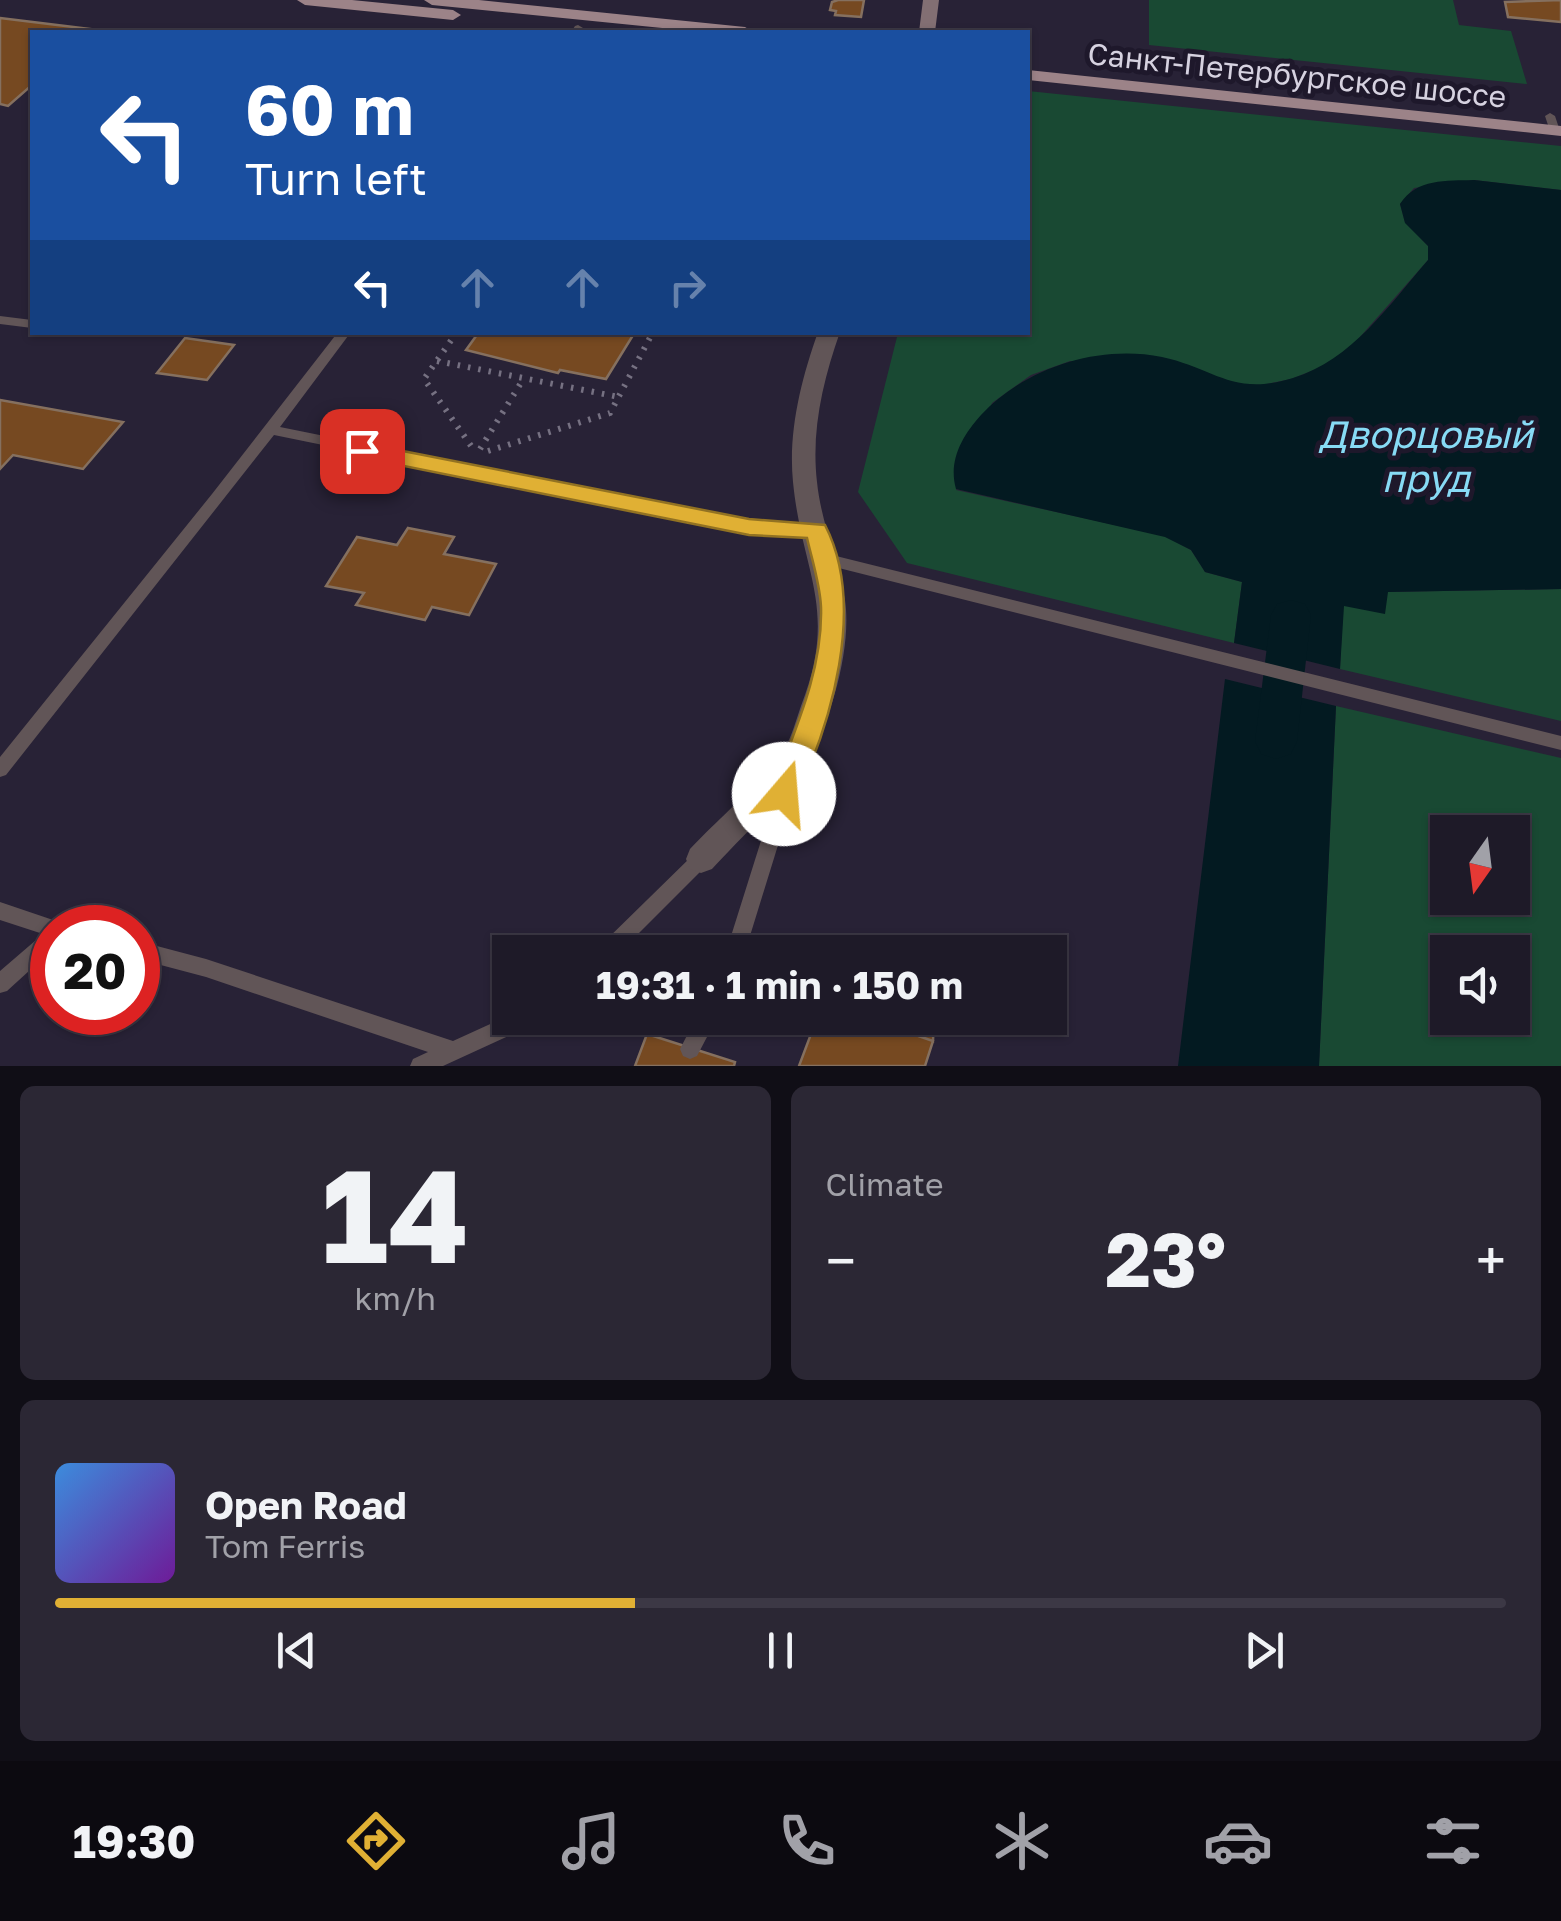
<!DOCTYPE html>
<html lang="en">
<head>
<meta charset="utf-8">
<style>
  :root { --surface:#1e1a28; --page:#2b2734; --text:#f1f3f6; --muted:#a1a1a8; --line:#3c3845; --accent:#e0b034 }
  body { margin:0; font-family:"Golos Text",sans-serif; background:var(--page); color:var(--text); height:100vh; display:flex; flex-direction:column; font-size:38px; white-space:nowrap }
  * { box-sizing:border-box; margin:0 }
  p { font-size:32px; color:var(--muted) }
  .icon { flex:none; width:55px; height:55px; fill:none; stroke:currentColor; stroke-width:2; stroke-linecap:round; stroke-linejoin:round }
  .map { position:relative; height:1066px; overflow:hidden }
  .sheet { display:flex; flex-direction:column; gap:20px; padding:20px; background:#100e16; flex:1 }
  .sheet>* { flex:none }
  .guide { position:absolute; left:30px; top:30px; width:1000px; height:305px; border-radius:0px; box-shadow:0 2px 8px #0004,0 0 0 2px var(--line); background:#1a4fa0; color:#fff; overflow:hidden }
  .needle { width:65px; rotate:194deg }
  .buttons { position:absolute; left:1430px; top:815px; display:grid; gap:20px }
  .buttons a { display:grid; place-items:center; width:100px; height:100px; border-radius:0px; background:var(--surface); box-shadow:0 2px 8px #0004,0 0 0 2px var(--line); font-size:50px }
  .speed { position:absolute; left:30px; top:905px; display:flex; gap:20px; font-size:50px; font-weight:700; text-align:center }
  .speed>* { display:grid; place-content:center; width:130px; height:130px; border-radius:50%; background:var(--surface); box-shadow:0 2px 8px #0004,0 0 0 2px var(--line); line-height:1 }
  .speed .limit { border:15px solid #d22; background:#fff; color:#111 }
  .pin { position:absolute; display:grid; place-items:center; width:85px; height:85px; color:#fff; margin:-42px; border-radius:20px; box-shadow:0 5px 15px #0006 }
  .me { position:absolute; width:110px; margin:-55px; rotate:18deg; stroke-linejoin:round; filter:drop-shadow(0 0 8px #0008) }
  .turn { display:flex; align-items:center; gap:35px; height:210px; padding:0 50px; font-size:45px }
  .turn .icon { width:130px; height:130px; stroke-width:2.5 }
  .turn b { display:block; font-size:70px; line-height:85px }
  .lanes { display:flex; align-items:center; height:95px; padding:0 50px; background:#0003; justify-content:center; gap:50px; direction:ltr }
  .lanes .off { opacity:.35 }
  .big { font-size:75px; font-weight:700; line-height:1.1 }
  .sheet .widget { flex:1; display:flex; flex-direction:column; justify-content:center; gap:15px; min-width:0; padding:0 35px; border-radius:15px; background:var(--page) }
  .sheet .dial { align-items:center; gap:0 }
  .dial b { font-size:130px; line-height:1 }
  .song { display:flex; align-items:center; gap:30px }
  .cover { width:120px; height:120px; border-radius:15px; background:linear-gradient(135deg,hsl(210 70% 55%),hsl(280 70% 35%)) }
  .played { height:10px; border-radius:5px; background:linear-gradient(90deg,var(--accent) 40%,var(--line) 40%) }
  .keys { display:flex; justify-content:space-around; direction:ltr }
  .heat { display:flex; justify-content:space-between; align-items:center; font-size:55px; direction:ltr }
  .sheet .tiles { flex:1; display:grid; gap:20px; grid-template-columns:1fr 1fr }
  .widget:last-child { grid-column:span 2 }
  .trip { position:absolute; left:492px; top:935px; width:575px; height:100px; border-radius:0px; background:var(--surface); box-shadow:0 2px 8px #0004,0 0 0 2px var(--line); font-weight:700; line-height:100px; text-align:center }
  .dock { display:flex; height:160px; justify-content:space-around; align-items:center; background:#0c0a10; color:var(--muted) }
  .dock .icon { width:70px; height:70px }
  .dock .selected { color:var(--accent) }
  .dock b { font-size:45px; color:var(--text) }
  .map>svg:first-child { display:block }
  .green { fill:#194933; fill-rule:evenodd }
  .water { fill:#031a21 }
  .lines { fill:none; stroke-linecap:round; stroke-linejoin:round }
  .canal { fill:#031a21; fill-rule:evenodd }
  .building { fill:#764921; stroke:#85705f; stroke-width:2.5 }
  .path { stroke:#767182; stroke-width:6; stroke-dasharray:2.5 8; stroke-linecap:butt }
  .service { fill:#615557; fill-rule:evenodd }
  .minor { fill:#615557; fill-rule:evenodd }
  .secondary { fill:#826f73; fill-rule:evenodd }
  .primary { fill:#9c8388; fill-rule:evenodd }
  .route { fill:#e0b034; stroke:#927222; stroke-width:2.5 }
  .labels { text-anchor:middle; stroke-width:10; stroke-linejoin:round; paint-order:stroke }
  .far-street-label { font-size:30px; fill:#d6d2e0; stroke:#1e182b }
  .water-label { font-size:38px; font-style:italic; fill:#87dbf5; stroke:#1e182b }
</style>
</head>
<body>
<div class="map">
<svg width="1561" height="1066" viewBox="0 0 1561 1066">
  <rect width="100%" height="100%" fill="#282236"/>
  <path class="green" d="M 1149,0 L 1453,0 L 1459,25 L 1511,31 L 1527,84 L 1149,45 Z
    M 1028,91 L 1561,146 L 1561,190 L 1474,180 L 1414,188 L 1400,204 L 1405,222 L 1428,246 L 1428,260 L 1352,346 L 1324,366 L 1291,379 L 1252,387 L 1207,375 L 1070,361 L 1031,375 L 992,403 L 956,490 L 1165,536 L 1191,550 L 1205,572 L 1242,582 L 1234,643 L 907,563 L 858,492 L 898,333 L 1028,332 Z
    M 1561,589 L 1561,721 L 1340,669 L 1343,606 L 1387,592 Z
    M 1336,706 L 1561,758 L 1561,1066 L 1319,1066 ZM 1448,832 L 1512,832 L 1512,898 L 1448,898 ZM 1448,952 L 1512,952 L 1512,1018 L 1448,1018 Z"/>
  <path class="water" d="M 1474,180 L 1561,190 L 1561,589 L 1388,592 L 1385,614 L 1344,606 L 1340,669 L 1234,643 L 1242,582 L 1205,572 L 1191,550 L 1165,537 L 956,489 C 948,461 962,436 981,415 C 1025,368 1098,344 1162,357 C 1214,368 1233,397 1293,378 C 1352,360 1389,305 1428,260 L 1428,246 L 1405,223 L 1400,204 C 1417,178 1446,181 1474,180 Z
    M 1225,679 L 1336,706 L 1319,1066 L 1178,1066 Z"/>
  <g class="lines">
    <path class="canal" d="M 1291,600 L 1305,604 L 1311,615 L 1297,741 L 1291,754 L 1276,759 L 1261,754 L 1255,741 L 1271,615 L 1277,604 Z"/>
  </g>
  <path class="building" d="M 838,0 L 864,0 L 861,17 L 835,15 L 836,11 L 830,10 L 832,2 Z
    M 1561,0 L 1561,22 L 1508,17 L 1505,2 Z
    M 0,18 L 98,30 L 32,32 L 32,85 L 8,106 L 0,104 Z
    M 479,332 L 635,332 L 606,379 L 560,370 L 558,373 L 466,350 Z
    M 185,338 L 234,345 L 207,380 L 157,373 Z
    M 0,400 L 123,422 L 83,469 L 13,455 L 0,469 Z
    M 408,528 L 454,537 L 444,554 L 496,564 L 469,615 L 432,607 L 425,620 L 356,605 L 364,593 L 326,586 L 357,537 L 397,545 Z
    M 817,1018 L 866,1018 L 933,1041 L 925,1066 L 799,1066 Z
    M 866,1018 L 934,1018 L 933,1041 L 895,1028 Z
    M 647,1034 L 735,1062 L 734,1066 L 635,1066 Z"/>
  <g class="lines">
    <path class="path" d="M 457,332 L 424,379 L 474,450
      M 437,361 L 619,397
      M 480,449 L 524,378
      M 488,451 L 610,413 L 653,332"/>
    <path class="service" d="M 578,25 L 583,28 L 581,32 L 571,32 L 575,26 Z
      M 1550,113 L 1555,116 L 1560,131 L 1559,133 L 1550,131 L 1545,116 Z
      M 0,316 L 32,320 L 32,328 L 0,324 Z
      M 338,332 L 351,332 L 280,427 L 749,522 L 816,526 L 823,531 L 816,536 L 749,532 L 274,435 L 6,775 L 0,777 L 0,757 L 212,494 Z
      M 824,553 L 1561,736 L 1561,750 L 819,563 L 816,559 L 819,555 Z
      M 791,767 L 797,769 L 800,774 L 745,952 L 726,952 L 782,774 L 785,769 Z
      M 701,851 L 707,853 L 710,859 L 707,865 L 620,952 L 598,952 L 600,946 L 695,853 Z
      M 0,902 L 59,922 L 61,928 L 52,928 L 52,950 L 7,991 L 0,993 L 0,971 L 43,934 L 0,920 Z
      M 138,941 L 206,959 L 453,1041 L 510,1015 L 510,1018 L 535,1018 L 532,1025 L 443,1066 L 410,1066 L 413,1059 L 428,1052 L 206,977 L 138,959 Z
      M 696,1018 L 717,1018 L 697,1056 L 690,1059 L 683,1056 L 680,1049 Z"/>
    <path class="minor" d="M 818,332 L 840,332 C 823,380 811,431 817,482 C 821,522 838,560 845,600 C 852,648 831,719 808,761 C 791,791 737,841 712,869 L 701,873 L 690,869 L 686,859 L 690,849 C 715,822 766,778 784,749 C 792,737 796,720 801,706 C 839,608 802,574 793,482 C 788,432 801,380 818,332 Z"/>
    <path class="secondary" d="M 923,0 L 939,0 L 935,32 L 919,32 Z"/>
    <path class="primary" d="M 297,0 L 352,0 L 453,10 L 461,15 L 453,20 L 305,5 Z
      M 424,0 L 479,0 L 745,27 L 753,32 L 702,32 L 432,5 Z
      M 1028,70 L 1561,126 L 1561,136 L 1028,80 Z"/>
  </g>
  <path class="route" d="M 362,443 L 749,519 L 825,525 C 867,606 831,725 794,802 L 784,806 L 775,802 L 771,794 C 793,734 823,672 821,607 C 820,584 812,560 807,538 L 749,535 L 354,456 L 351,451 Z"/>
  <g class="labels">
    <g class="far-street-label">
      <text transform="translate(1297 76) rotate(6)" y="10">Санкт-Петербургское шоссе</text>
    </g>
    <g class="water-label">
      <text x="1426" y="448">Дворцовый<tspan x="1426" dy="44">пруд</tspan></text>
    </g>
  </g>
</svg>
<div class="buttons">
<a><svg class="needle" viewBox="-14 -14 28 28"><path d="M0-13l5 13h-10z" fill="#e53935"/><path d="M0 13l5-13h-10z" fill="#a1a1a8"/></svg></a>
<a><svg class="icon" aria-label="sound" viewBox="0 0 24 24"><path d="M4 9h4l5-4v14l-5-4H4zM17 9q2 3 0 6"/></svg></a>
</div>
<div class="speed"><div class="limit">20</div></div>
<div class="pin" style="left:362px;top:451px;background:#d93025"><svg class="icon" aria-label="arrive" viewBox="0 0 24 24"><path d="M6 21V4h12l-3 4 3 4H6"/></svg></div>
<svg class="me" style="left:784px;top:794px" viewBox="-20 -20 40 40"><circle r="19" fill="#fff"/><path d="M0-13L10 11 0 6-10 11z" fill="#e0b034"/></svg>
<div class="trip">19:31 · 1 min · 150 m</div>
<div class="guide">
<div class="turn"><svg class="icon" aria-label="left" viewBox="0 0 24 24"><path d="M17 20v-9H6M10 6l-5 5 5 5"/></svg><div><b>60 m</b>Turn left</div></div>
<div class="lanes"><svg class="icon" aria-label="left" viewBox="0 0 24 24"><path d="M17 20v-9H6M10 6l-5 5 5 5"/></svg><svg class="icon off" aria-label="ahead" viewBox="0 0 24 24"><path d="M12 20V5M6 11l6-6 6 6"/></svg><svg class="icon off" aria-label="ahead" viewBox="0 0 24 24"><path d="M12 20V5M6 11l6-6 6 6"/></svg><svg class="icon off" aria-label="right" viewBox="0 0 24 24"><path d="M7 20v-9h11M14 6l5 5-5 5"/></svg></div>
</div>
</div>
<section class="sheet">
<div class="tiles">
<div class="widget dial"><b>14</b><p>km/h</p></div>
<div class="widget"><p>Climate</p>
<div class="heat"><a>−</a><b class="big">23°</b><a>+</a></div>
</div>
<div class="widget">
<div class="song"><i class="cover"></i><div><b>Open Road</b><p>Tom Ferris</p></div></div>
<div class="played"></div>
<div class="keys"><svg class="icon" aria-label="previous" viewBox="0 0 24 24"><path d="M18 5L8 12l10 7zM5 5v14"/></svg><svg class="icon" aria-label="pause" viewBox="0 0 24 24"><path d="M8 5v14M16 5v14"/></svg><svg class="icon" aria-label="next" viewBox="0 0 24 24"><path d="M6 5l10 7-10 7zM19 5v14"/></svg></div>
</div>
</div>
</section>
<nav class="dock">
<b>19:30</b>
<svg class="icon selected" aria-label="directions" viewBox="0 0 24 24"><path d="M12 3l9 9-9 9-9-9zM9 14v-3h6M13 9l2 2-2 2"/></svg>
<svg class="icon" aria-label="music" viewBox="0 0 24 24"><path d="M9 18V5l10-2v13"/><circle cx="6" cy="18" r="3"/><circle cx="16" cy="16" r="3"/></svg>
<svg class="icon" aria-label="phone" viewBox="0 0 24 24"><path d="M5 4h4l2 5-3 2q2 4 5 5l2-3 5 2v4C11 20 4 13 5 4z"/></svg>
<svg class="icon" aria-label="climate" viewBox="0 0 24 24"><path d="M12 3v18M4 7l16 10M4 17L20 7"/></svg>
<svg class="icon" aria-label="car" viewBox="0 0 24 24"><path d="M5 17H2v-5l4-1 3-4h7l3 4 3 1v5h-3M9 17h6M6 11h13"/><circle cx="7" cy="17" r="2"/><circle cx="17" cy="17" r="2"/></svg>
<svg class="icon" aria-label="filters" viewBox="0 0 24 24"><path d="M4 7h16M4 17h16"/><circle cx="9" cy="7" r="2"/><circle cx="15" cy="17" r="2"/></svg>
</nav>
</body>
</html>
